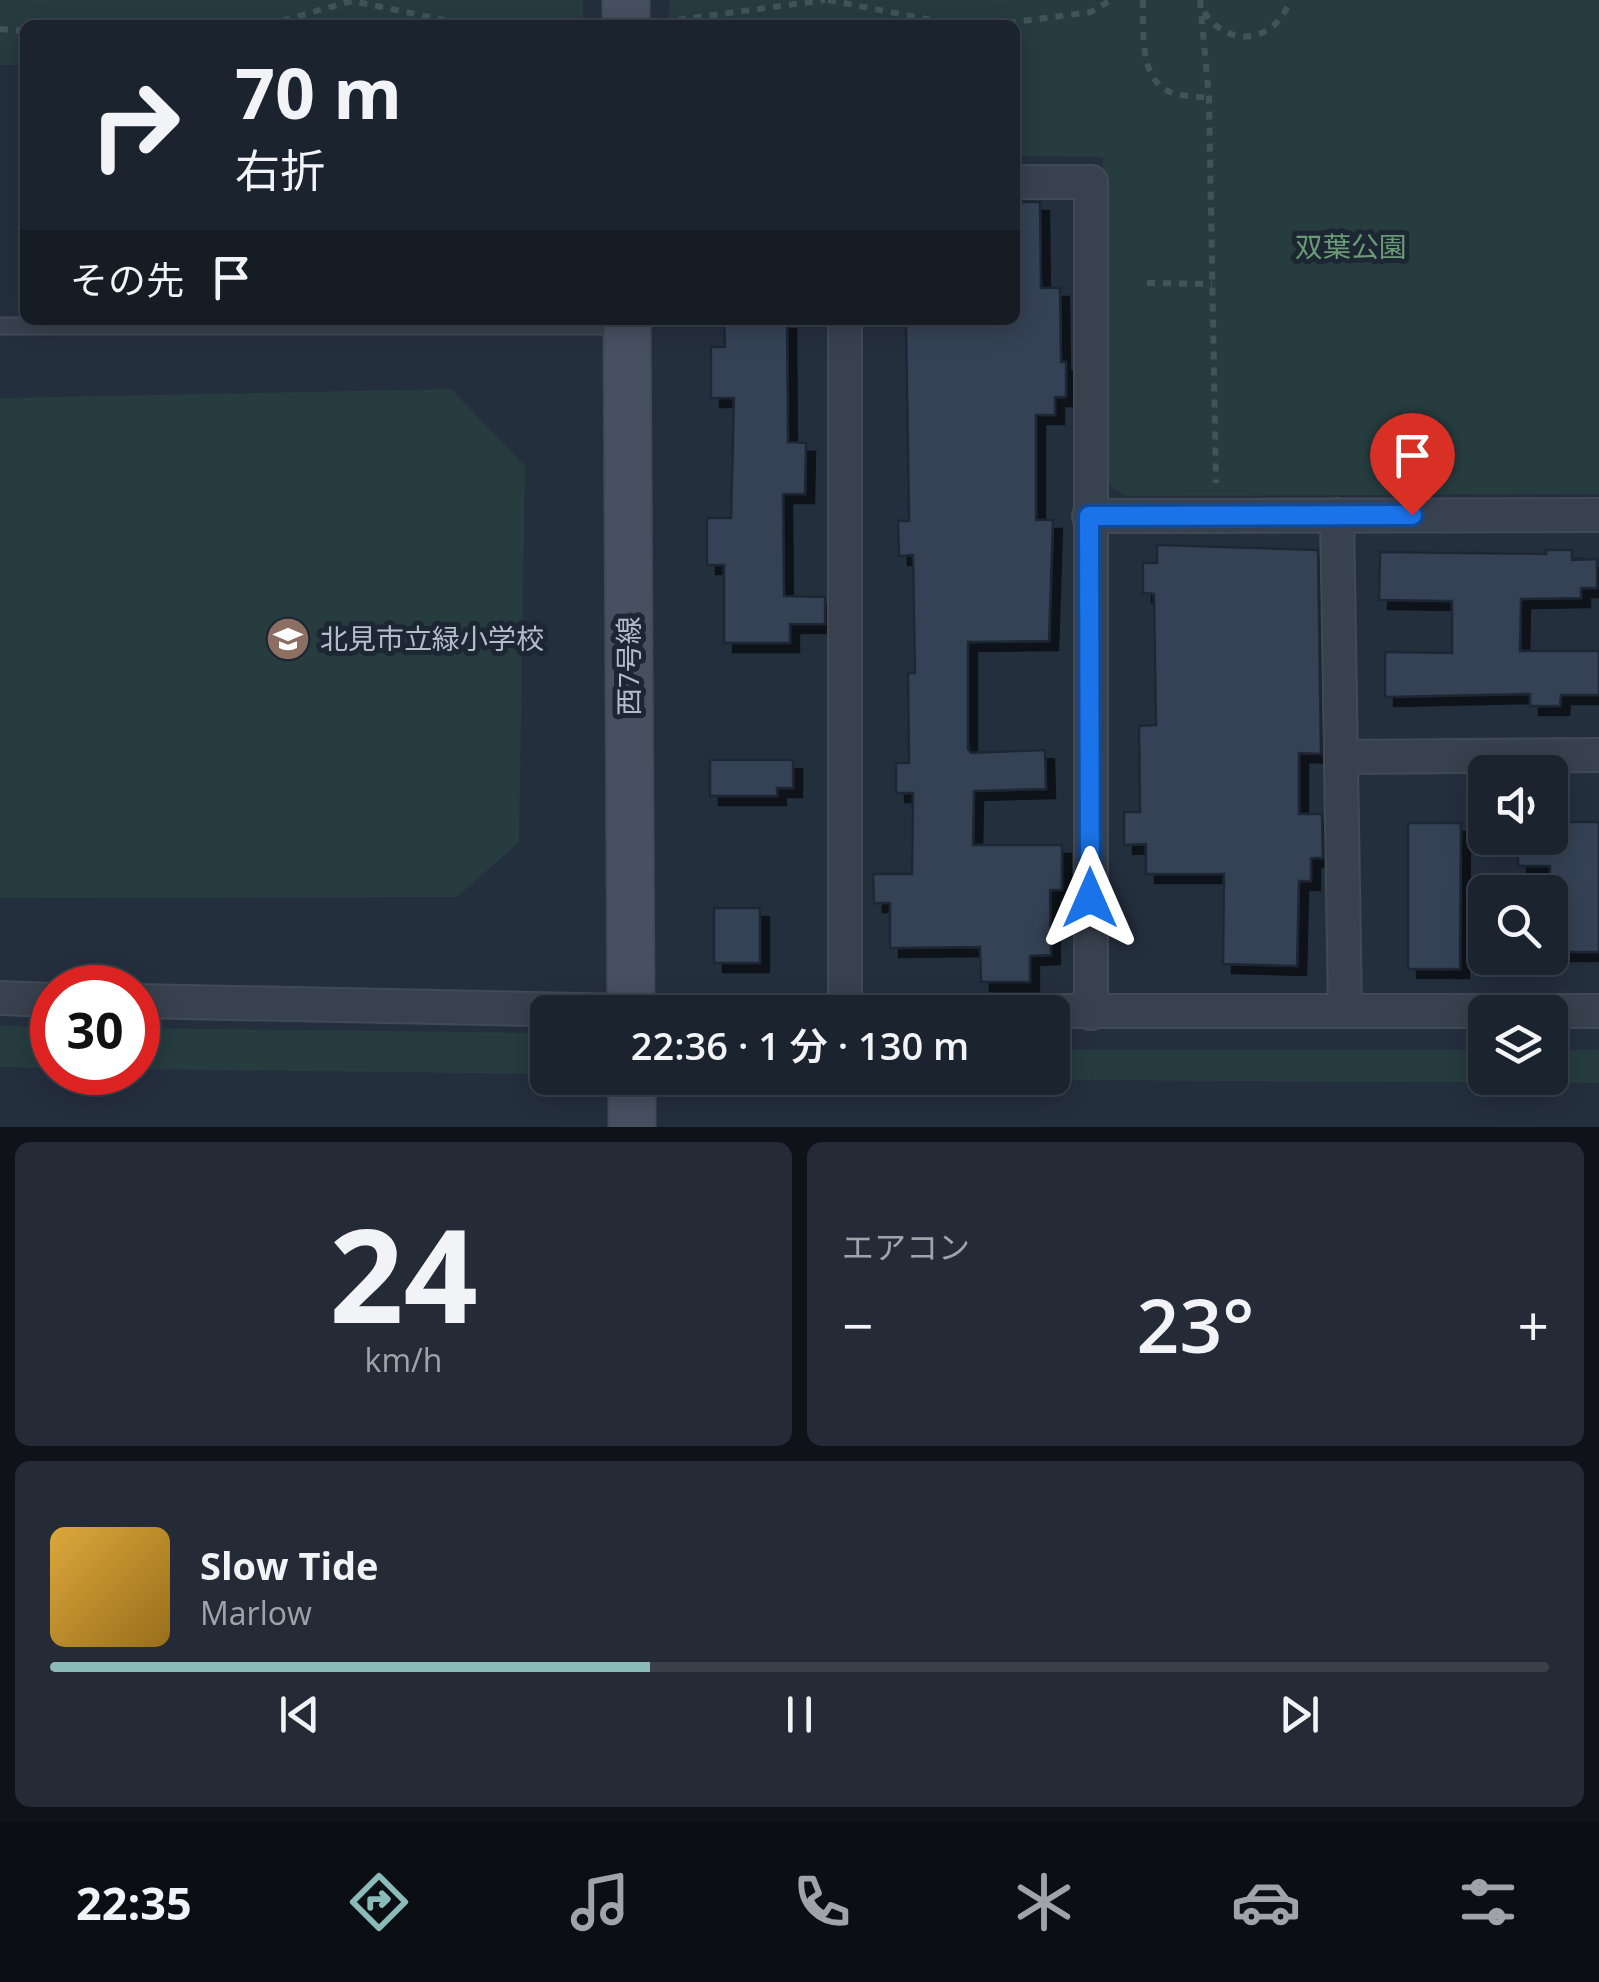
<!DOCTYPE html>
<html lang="ja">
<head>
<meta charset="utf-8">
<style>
  :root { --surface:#1b232e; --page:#242b36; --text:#f1f3f6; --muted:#a0a4aa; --line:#39404a; --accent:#8bbbb9 }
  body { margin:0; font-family:"Open Sans","Noto Sans JP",sans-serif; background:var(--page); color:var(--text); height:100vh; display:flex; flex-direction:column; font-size:38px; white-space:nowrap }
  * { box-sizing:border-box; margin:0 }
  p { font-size:32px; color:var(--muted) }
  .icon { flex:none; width:55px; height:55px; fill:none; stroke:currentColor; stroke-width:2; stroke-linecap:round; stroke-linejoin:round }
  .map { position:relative; height:1127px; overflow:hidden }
  .panel { display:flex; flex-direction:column; gap:15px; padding:15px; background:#0f1319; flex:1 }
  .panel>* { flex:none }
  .banner { position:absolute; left:20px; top:20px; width:1000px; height:305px; border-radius:15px; box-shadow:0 5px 25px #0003,0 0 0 2px var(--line); background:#1b232e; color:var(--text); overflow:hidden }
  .controls { position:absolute; left:1468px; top:755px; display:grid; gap:20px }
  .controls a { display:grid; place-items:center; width:100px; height:100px; border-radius:15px; background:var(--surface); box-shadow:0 5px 25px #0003,0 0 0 2px var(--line); font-size:50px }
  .speed { position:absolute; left:30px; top:965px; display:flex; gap:20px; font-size:50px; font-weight:700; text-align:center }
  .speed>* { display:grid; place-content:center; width:130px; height:130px; border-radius:50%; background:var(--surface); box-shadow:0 5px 25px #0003,0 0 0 2px var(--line); line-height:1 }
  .speed .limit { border:15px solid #d22; background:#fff; color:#111 }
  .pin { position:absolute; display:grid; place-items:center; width:85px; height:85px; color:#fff; margin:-102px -42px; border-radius:50% 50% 50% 0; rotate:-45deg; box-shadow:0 0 10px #0007 }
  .pin .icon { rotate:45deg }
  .me { position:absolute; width:110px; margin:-55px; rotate:0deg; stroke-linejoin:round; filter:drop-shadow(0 0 8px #0008) }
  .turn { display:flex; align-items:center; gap:35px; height:210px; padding:0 50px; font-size:45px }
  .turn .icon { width:130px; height:130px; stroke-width:2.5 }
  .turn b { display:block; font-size:70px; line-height:85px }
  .then { display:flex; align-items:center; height:95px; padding:0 50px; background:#0003; gap:20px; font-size:38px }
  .big { font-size:75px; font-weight:600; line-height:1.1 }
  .panel .tile { flex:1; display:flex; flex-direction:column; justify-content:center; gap:15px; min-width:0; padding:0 35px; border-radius:15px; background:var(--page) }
  .panel .dial { align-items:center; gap:0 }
  .dial b { font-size:130px; line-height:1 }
  .song { display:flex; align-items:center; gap:30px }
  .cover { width:120px; height:120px; border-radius:15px; background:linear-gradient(135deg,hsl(40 70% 55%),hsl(40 70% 35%)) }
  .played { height:10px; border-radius:5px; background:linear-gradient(90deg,var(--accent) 40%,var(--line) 40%) }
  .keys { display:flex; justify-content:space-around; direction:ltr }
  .heat { display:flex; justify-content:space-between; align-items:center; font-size:55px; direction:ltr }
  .panel .tiles { flex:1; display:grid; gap:15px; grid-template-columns:1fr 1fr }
  .tile:last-child { grid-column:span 2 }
  .trip { position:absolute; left:530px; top:995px; width:540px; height:100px; border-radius:15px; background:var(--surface); box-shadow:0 5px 25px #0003,0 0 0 2px var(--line); font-weight:600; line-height:100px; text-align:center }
  .menu { display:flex; height:160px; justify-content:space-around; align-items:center; background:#0b0e12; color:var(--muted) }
  .menu .icon { width:70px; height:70px }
  .menu .on { color:var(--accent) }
  .menu b { font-size:45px; color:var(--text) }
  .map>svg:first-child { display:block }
  .green { fill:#263c3f }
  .building { fill:#364354; stroke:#1f2835; stroke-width:2.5; filter:url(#shadow) }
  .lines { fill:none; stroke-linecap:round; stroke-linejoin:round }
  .lane-casing { stroke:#414a57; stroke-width:19 }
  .street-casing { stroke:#414a57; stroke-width:36 }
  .secondary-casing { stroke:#414a57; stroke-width:49 }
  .path { stroke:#3f5557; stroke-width:6; stroke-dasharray:8 8; stroke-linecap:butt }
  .lane { stroke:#38414e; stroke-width:15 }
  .street { stroke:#38414e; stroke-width:32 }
  .secondary { stroke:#465061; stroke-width:45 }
  .route-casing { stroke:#114b97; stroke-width:25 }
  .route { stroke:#1a73e8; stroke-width:18 }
  .labels { text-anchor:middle; stroke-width:10; stroke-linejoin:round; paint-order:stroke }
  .park-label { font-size:28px; fill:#6b9a76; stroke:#1d2633 }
  .poi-label { font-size:28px; fill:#b4bcc9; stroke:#1d2633; text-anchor:start }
  .street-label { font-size:28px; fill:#b4bcc9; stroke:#1d2633 }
</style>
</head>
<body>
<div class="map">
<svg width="1599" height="1127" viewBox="0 0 1599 1127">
  <defs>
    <filter id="shadow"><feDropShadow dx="9" dy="9" stdDeviation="0" flood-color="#0009"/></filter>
  </defs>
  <rect width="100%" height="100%" fill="#242f3e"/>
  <path class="green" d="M 0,0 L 583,0 L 583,25 L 25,25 L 25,65 L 0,65 Z
    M 669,0 L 1599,0 L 1599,494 L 1125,496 L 1108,484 L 1103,157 L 1015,156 L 1015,25 L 669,25 Z
    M 451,389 L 525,466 L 519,842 L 457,897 L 0,898 L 0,398 Z
    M 0,1026 L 52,1027 L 52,1068 L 0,1067 Z
    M 138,1028 L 547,1033 L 547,1074 L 138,1069 Z
    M 1053,1050 L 1485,1050 L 1485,1078 L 1550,1078 L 1550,1050 L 1599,1050 L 1599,1083 L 683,1078 L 1052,1078 Z"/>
  <path class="building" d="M 1015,202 L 1040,202 L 1041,288 L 1060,288 L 1061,362 L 1066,362 L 1066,397 L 1055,397 L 1055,415 L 1036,415 L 1036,520 L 1053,520 L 1049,641 L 968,642 L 968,749 L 971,753 L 1045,750 L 1046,789 L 974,791 L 973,845 L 1062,845 L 1062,890 L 1050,890 L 1051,955 L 1030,956 L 1030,982 L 981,982 L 980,947 L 890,948 L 890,903 L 874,903 L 873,874 L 912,874 L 913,793 L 896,793 L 896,763 L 909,763 L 908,673 L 915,673 L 913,555 L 899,556 L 898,521 L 909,521 L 906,320 L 1015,320 Z
    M 724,320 L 787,320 L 788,442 L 806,443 L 805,494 L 783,494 L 784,596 L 825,597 L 825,624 L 790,624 L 790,643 L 724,643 L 724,565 L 707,565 L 707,518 L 731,518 L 734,398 L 711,398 L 711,347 L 725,347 Z
    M 1157,545 L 1318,550 L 1321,754 L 1299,753 L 1299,814 L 1322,814 L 1323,858 L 1311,858 L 1311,881 L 1299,881 L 1297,966 L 1223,964 L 1224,874 L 1146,874 L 1146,844 L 1124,845 L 1124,812 L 1140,812 L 1139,726 L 1156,725 L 1154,594 L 1143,593 L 1143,563 L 1157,563 Z
    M 1546,550 L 1572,550 L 1572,560 L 1597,559 L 1597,588 L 1581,588 L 1581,598 L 1521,599 L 1520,651 L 1599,651 L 1599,695 L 1561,695 L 1560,706 L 1530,706 L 1530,694 L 1385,697 L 1385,652 L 1452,653 L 1452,601 L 1379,600 L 1380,552 L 1546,554 Z
    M 710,760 L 793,760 L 793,788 L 777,788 L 777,796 L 710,796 Z
    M 1550,822 L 1599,822 L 1599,952 L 1550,952 L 1550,866 L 1518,866 L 1518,838 L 1550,838 Z
    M 1408,823 L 1461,823 L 1460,969 L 1408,969 Z
    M 714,908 L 760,908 L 760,963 L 714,963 Z"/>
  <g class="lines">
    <g class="lane-casing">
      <path id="lane" d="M 0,326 L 621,326"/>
    </g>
    <g class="street-casing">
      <path id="street" d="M 1015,182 L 1091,182 L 1091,1013
        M 845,320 L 845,1010
        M 1337,515 L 1345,1011
        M 1089,516 L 1599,515
        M 1342,757 L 1599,755
        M 0,998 L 52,1000
        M 138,1001 L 631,1011 L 1599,1011"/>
    </g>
    <g class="secondary-casing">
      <path id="secondary" d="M 626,0 L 626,25
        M 627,320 L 631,1012
        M 632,1078 L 632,1127"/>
    </g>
    <path class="path" d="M 828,0 L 957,25
      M 1143,0 C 1144,28 1138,76 1168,91 C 1179,97 1197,96 1209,98
      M 1200,0 L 1209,98 L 1216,483
      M 1204,12 C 1229,50 1276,42 1290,0
      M 662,22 L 825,0
      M 267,25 L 352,1 L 468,25
      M 992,25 L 1091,12 L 1111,0
      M 0,29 L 25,31
      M 1147,283 L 1212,284"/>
    <use href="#lane" class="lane"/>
    <use href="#street" class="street"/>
    <use href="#secondary" class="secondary"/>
  </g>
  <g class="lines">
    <g class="route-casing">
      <path id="route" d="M 1090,898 L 1089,516 L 1412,515"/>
    </g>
    <use href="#route" class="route"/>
  </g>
  <defs>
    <g id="school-disc" transform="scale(2.25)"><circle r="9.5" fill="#8d6e63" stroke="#1d2633"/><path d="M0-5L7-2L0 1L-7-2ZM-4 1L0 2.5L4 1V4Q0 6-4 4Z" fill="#fff"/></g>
  </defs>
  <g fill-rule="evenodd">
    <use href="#school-disc" x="288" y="639"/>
  </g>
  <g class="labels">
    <g class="park-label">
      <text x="1351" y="257">双葉公園</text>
    </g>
    <g class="poi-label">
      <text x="320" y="649">北見市立緑小学校</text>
    </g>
    <g class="street-label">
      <text transform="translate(629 666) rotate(-90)" y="10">西7号線</text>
    </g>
  </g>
</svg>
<div class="controls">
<a><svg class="icon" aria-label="sound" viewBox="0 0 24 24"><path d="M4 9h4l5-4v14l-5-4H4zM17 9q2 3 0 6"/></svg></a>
<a><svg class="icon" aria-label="search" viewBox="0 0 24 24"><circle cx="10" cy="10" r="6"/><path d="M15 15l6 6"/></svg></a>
<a><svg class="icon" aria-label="layers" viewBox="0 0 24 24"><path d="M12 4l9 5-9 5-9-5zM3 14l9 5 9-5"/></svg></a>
</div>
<div class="speed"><div class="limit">30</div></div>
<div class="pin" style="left:1412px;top:515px;background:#d93025"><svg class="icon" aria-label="arrive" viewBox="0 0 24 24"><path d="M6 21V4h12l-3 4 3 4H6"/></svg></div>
<svg class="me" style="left:1090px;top:898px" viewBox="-20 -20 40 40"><path d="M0-17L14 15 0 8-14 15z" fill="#1a73e8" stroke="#fff" stroke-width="4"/></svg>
<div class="trip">22:36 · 1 分 · 130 m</div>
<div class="banner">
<div class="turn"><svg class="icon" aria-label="right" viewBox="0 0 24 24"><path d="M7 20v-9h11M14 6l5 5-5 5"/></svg><div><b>70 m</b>右折</div></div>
<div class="then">その先<svg class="icon" aria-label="arrive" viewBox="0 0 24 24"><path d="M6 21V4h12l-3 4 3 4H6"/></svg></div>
</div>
</div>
<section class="panel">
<div class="tiles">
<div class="tile dial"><b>24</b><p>km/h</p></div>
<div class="tile"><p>エアコン</p>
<div class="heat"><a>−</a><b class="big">23°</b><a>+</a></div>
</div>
<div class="tile">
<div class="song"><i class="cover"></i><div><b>Slow Tide</b><p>Marlow</p></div></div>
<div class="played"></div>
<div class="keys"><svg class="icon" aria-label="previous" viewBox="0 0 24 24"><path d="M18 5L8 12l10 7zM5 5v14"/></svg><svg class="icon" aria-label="pause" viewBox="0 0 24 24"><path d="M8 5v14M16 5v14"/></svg><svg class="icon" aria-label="next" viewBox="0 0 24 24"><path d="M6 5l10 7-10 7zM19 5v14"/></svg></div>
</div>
</div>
</section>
<nav class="menu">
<b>22:35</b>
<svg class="icon on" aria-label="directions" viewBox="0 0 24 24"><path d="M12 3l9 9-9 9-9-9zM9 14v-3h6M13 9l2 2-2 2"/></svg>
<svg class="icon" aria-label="music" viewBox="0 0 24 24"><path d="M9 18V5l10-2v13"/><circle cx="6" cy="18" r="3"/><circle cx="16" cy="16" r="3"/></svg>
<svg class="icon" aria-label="phone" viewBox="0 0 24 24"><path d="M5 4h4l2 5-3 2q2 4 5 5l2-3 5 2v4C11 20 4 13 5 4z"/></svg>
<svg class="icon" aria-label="climate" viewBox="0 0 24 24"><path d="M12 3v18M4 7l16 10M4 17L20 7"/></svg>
<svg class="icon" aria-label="car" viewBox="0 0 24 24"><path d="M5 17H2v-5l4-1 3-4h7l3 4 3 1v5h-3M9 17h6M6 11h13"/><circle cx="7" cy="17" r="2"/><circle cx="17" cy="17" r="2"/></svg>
<svg class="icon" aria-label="filters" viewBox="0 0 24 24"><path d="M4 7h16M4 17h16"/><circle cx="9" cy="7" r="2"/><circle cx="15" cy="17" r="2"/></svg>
</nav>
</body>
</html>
